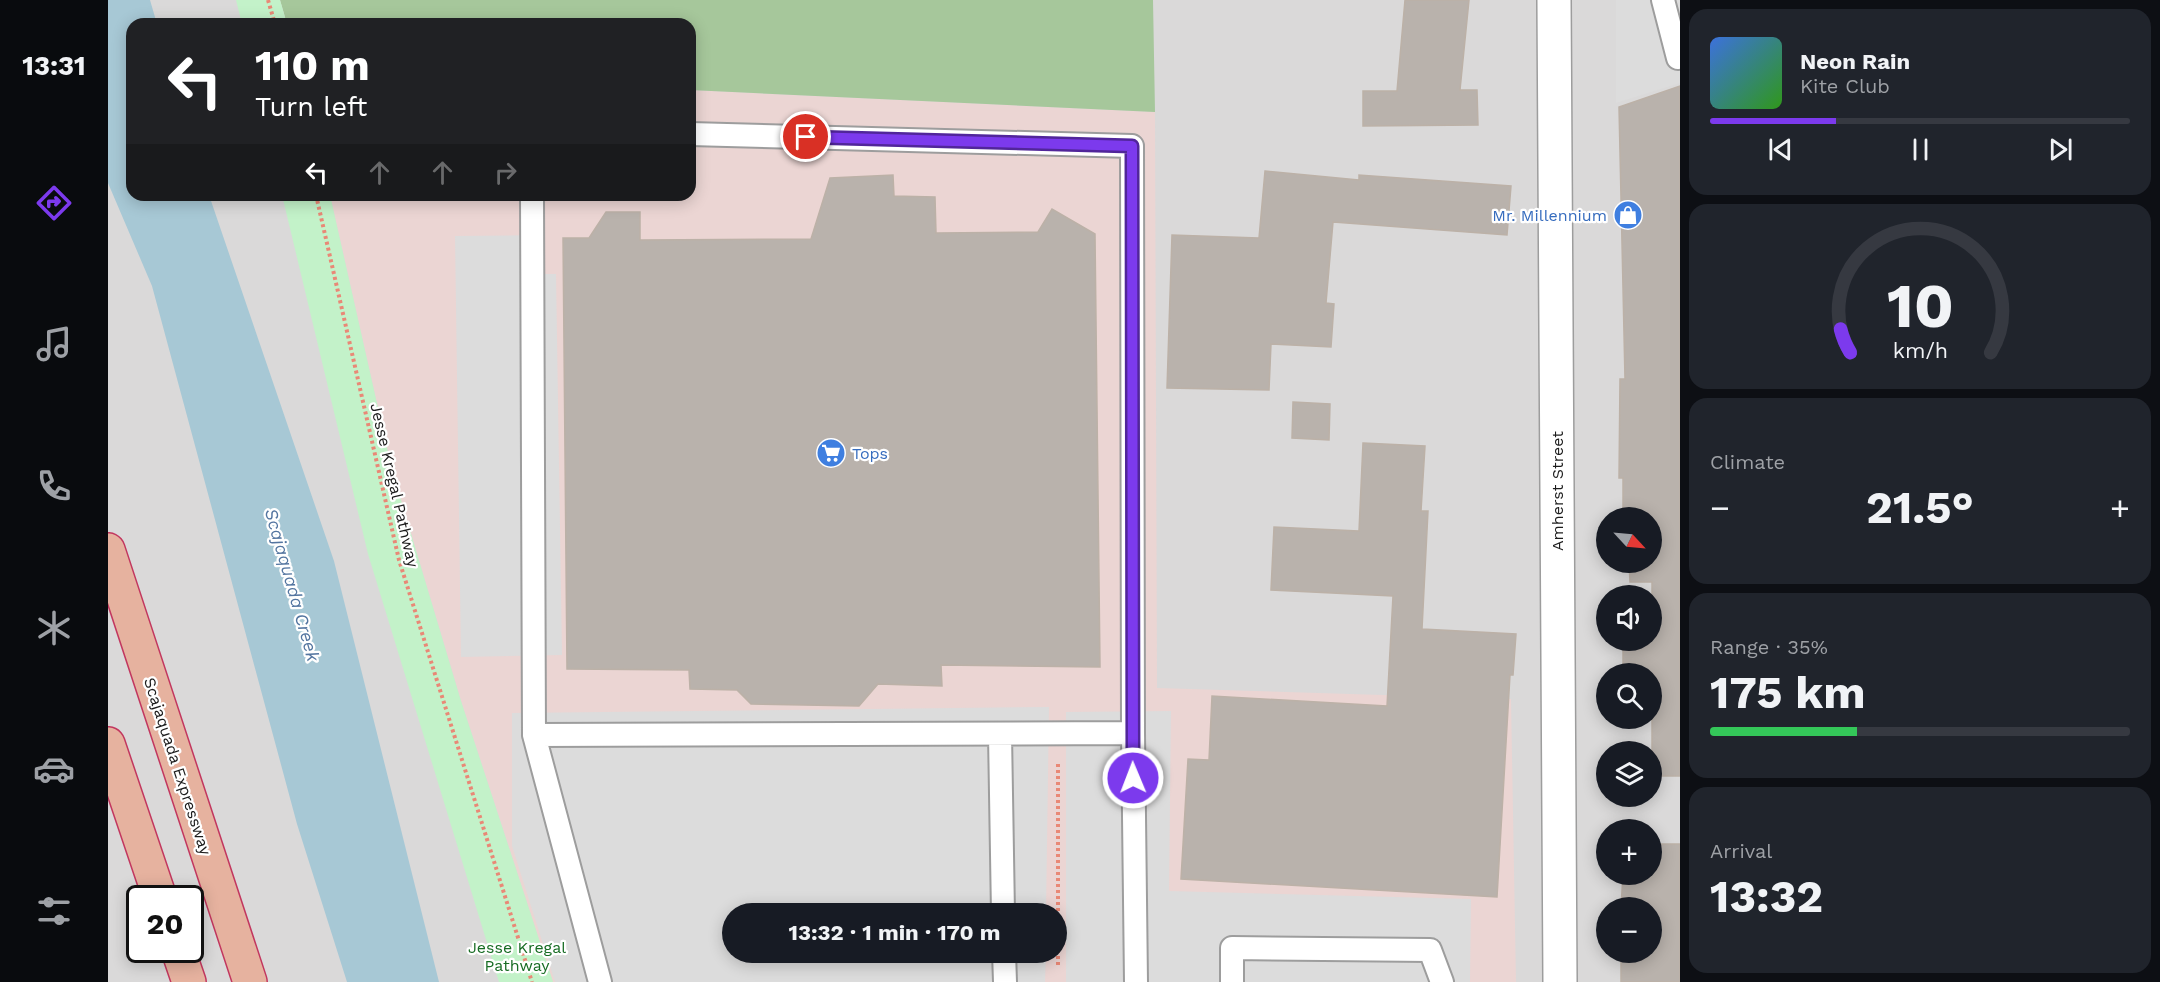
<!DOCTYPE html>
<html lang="en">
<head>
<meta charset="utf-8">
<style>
  :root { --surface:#171b24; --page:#20242c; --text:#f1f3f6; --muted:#9ea1a6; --line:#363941; --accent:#7c3aed }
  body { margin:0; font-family:"Work Sans",sans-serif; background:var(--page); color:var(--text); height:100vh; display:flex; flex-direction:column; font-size:22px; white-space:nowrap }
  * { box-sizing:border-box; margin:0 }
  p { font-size:20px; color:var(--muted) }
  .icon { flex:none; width:33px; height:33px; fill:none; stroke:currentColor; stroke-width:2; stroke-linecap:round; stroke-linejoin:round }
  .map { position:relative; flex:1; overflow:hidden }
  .panel { display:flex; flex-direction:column; gap:9px; padding:9px; background:#0d0f14; width:480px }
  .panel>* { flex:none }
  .guide { position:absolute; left:18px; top:18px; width:570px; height:183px; border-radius:18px; box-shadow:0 3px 15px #0003; background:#202124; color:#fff; overflow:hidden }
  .needle { width:39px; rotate:116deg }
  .tools { position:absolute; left:1488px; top:507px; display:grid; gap:12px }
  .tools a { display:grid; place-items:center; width:66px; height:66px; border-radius:50%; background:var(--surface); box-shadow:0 3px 15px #0003; font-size:30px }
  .speed { position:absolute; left:18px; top:885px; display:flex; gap:12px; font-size:30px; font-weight:700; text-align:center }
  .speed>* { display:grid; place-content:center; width:78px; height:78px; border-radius:50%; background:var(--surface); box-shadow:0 3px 15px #0003; line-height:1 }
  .speed .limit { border:3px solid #111; border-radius:9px; background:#fff; color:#111 }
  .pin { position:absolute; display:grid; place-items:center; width:51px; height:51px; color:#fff; margin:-26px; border:3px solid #fff; border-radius:50%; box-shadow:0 2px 6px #0007 }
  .me { position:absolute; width:66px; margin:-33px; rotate:359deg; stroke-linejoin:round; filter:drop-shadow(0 0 4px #0008) }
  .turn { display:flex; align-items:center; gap:21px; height:126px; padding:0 30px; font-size:27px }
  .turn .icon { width:78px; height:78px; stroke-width:2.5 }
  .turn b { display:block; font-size:42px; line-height:51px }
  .lanes { display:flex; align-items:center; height:57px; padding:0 30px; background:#0003; justify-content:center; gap:30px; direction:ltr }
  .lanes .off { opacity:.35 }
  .big { font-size:45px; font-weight:700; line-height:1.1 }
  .panel .card { flex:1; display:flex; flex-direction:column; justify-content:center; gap:9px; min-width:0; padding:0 21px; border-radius:18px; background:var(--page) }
  .panel .dial { align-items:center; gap:0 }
  .dial svg { height:156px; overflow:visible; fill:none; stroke:var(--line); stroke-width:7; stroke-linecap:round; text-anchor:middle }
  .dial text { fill:var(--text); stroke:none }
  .song { display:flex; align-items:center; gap:18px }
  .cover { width:72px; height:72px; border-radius:9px; background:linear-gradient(135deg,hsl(220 70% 55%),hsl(110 70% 35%)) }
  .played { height:6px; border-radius:3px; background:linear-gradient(90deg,var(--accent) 30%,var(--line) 30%) }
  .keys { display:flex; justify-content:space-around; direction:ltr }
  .heat { display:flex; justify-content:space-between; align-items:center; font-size:33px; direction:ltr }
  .charge { height:9px; border-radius:4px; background:linear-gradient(90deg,#34c759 35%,var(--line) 0) }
  .trip { position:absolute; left:614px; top:903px; width:345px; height:60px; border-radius:30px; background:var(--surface); box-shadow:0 3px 15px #0003; font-weight:700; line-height:60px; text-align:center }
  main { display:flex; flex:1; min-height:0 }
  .tabs { display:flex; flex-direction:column; width:108px; justify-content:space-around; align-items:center; background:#090b0e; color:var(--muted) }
  .tabs .icon { width:42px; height:42px }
  .tabs .active { color:var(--accent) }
  .tabs b { font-size:27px; color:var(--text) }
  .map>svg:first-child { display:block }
  .residential { fill:#dad9d9; fill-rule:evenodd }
  .commercial { fill:#ebd5d3; fill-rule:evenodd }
  .forest { fill:#a6c79b }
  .park { fill:#c3f2c9 }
  .parking { fill:#dcdcdc }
  .water { fill:#a7c8d5 }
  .building { fill:#b9b2ac; stroke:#bcb1a7; stroke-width:1.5 }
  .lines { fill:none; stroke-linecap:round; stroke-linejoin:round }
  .service-casing { stroke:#9d9d9d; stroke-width:26 }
  .tertiary-casing { stroke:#9d9d9d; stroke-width:36 }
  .trunk-casing { stroke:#c2375f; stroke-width:36 }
  .path { stroke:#e98876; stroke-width:4; stroke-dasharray:3 3; stroke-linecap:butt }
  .service { stroke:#fff; stroke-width:22 }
  .tertiary { stroke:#fff; stroke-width:33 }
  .trunk { stroke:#e6b29f; stroke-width:33 }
  .route-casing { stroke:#51269a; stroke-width:15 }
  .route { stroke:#7c3aed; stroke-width:10 }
  .labels { text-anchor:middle; stroke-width:4.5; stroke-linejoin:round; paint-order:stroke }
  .shop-label { font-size:16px; fill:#366cbe; stroke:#fff; text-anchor:end }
  .street-label { font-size:16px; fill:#1c1c1c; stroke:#fff }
  .park-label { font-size:16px; fill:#176c23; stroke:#fff }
  .water-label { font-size:18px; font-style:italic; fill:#5375a0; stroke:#fff }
</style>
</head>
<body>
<main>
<nav class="tabs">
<b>13:31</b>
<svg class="icon active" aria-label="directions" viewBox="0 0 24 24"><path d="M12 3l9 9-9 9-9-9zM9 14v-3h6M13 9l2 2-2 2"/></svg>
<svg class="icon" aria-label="music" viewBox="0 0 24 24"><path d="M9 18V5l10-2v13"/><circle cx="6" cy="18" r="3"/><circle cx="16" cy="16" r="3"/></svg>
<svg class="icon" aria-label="phone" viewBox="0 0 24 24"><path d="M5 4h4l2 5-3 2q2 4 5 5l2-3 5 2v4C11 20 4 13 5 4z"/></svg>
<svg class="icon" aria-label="climate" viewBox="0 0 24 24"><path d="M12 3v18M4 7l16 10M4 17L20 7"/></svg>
<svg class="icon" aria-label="car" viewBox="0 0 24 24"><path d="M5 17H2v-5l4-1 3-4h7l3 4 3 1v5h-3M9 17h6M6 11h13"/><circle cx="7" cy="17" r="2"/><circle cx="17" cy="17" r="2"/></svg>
<svg class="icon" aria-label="filters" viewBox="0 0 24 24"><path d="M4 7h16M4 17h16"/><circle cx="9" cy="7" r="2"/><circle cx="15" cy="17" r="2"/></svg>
</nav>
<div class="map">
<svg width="1572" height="982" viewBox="0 0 1572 982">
  <rect width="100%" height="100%" fill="#ece9e2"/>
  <path class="residential" d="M 0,0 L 1572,0 L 1572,982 L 0,982 ZM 24,24 L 582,24 L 582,195 L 24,195 ZM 1498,518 L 1544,518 L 1544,562 L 1498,562 ZM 1498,596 L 1544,596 L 1544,640 L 1498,640 ZM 1498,674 L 1544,674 L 1544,718 L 1498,718 ZM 1498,752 L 1544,752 L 1544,796 L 1498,796 ZM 1498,830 L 1544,830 L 1544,874 L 1498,874 ZM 32,898 L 82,898 L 82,950 L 32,950 ZM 1498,908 L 1544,908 L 1544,952 L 1498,952 ZM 624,914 L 948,914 L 948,952 L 624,952 Z"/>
  <path class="commercial" d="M 582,90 L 1047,112 L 1049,688 L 1403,699 L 1408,982 L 445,982 L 353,701 L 284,470 L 222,195 L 582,195 ZM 624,914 L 948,914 L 948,952 L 624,952 Z"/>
  <path class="forest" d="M 172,0 L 1045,0 L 1047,112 L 582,90 L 582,24 L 179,24 Z"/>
  <path class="park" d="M 128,0 L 172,0 L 179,24 L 134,24 Z
    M 174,195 L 222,195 L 284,470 L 353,701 L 445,982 L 391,982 L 260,554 Z"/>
  <path class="parking" d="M 1508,0 L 1572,0 L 1572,83 L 1508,103 Z
    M 435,235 L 436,274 L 448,274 L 454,655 L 353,657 L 347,236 Z
    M 941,707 L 938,913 L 624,914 L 624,952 L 938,953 L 937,982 L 447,982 L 404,846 L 404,713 Z
    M 1063,711 L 1061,891 L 1363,899 L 1362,982 L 958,982 L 958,712 Z"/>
  <path class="water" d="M 0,0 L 42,0 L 49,24 L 24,24 L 24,195 L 101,195 L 226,561 L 331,982 L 239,982 L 189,824 L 44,286 L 0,183 Z"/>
  <path class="building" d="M 1297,0 L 1361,0 L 1352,90 L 1369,90 L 1370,125 L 1255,126 L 1255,91 L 1289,91 Z
    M 1572,86 L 1572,776 L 1544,776 L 1544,674 L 1515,674 L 1515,640 L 1544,640 L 1544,582 L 1522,582 L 1521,562 L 1544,562 L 1544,518 L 1515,518 L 1515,478 L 1511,478 L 1512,379 L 1517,379 L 1511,107 Z
    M 1157,171 L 1251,180 L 1251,175 L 1403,186 L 1399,235 L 1225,222 L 1218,303 L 1226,304 L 1223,347 L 1163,344 L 1161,390 L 1059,388 L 1064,235 L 1151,238 Z
    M 785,175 L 786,196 L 827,197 L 828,233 L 930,232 L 944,209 L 987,234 L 992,667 L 833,665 L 834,686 L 770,684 L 751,706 L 643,704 L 629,690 L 582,689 L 581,670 L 459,669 L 455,238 L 481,238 L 498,212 L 532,212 L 532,240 L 703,239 L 722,178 Z
    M 1185,402 L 1222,404 L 1221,440 L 1184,438 Z
    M 1255,443 L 1317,446 L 1313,511 L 1320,511 L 1314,629 L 1408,634 L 1405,675 L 1402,675 L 1389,897 L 1073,879 L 1080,759 L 1101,760 L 1104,696 L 1279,706 L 1285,596 L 1163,590 L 1166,527 L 1251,531 Z
    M 1544,844 L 1572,844 L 1572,982 L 1513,982 L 1513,952 L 1544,952 L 1544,908 L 1513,908 L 1515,874 L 1544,874 Z"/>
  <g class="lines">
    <g class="service-casing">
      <path id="service" d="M 1555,0 L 1570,58
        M 582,134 L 1024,146 L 1025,733
        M 424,195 L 426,735
        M 892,734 L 895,914
        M 896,952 L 897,982
        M 492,982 L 426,735 L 1025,733 L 1028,982
        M 1124,982 L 1124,948 L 1322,950 L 1334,982"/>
    </g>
    <g class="tertiary-casing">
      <path id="tertiary" d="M 1446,0 L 1452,982"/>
    </g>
    <g class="trunk-casing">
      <path id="trunk" d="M 0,550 L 142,982
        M 0,744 L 52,898
        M 70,950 L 81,982"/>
    </g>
    <path class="path" d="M 160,0 L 167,24
      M 208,195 L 291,560 L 424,982
      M 950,764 L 950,967"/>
    <use href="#service" class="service"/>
    <use href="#tertiary" class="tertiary"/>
    <use href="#trunk" class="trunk"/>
  </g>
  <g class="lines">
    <g class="route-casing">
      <path id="route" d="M 698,137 L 1024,146 L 1025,778"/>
    </g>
    <use href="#route" class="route"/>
  </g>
  <defs>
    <g id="shop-disc" transform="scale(1.5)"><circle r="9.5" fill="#3f7fe0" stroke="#fff"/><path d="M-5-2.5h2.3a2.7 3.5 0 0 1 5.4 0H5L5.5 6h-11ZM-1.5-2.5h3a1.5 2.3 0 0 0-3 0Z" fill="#fff"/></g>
    <g id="supermarket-disc" transform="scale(1.5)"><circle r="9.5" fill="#3f7fe0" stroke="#fff"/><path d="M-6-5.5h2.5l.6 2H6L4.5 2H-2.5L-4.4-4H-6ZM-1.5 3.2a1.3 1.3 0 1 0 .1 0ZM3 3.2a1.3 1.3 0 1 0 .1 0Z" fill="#fff"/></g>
  </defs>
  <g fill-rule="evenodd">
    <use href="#shop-disc" x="1520" y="215"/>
    <use href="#supermarket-disc" x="723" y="453"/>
  </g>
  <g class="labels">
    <g class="shop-label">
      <text x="1499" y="221">Mr. Millennium</text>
      <text x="744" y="459" text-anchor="start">Tops</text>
    </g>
    <g class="street-label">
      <text transform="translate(287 485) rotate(77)" y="6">Jesse Kregal Pathway</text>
      <text transform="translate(1449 491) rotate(-90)" y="6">Amherst Street</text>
      <text transform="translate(70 766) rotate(72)" y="6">Scajaquada Expressway</text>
    </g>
    <g class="park-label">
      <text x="409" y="953">Jesse Kregal<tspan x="409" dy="18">Pathway</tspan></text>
    </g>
    <g class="water-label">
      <text transform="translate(184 585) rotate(74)" y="6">Scajaquada Creek</text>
    </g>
  </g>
</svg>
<div class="tools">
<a><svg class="needle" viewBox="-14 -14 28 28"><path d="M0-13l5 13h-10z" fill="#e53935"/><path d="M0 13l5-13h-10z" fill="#9ea1a6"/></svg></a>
<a><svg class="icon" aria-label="sound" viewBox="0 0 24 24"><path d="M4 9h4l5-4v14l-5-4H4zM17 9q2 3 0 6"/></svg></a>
<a><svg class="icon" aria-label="search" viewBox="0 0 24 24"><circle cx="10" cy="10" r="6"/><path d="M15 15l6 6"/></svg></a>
<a><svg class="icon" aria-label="layers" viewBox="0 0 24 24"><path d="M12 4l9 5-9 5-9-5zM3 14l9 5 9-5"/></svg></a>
<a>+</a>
<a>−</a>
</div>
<div class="speed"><div class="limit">20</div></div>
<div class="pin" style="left:698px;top:137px;background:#d93025"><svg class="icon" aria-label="arrive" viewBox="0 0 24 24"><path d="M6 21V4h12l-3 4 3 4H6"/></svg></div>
<svg class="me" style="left:1025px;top:778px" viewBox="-20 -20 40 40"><circle r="17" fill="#7c3aed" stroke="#fff" stroke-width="3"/><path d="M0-11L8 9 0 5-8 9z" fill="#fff"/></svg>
<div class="trip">13:32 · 1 min · 170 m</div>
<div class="guide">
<div class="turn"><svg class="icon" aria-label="left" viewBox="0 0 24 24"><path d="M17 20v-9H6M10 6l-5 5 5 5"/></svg><div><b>110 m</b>Turn left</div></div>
<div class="lanes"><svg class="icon" aria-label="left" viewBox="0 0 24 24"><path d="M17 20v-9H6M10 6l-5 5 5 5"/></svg><svg class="icon off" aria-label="ahead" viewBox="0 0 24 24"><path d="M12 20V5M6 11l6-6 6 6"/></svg><svg class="icon off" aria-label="ahead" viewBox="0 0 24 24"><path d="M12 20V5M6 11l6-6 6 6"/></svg><svg class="icon off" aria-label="right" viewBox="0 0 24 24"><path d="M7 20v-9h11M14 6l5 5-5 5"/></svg></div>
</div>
</div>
<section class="panel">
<div class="card">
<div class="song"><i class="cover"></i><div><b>Neon Rain</b><p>Kite Club</p></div></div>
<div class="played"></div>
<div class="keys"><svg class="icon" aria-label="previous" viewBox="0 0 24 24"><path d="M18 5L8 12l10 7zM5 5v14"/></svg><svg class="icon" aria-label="pause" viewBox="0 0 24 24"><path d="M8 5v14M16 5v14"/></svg><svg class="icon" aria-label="next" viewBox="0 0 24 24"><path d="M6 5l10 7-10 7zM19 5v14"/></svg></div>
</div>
<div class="card dial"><svg viewBox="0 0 100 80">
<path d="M14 69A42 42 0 1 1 86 69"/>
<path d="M14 69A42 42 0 0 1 9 57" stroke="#7c3aed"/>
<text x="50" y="56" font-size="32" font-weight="700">10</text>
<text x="50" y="72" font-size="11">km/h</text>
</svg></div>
<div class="card"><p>Climate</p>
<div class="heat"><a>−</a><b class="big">21.5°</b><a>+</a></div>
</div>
<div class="card"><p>Range · 35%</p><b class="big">175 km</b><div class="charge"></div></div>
<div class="card"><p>Arrival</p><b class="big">13:32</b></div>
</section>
</main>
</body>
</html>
